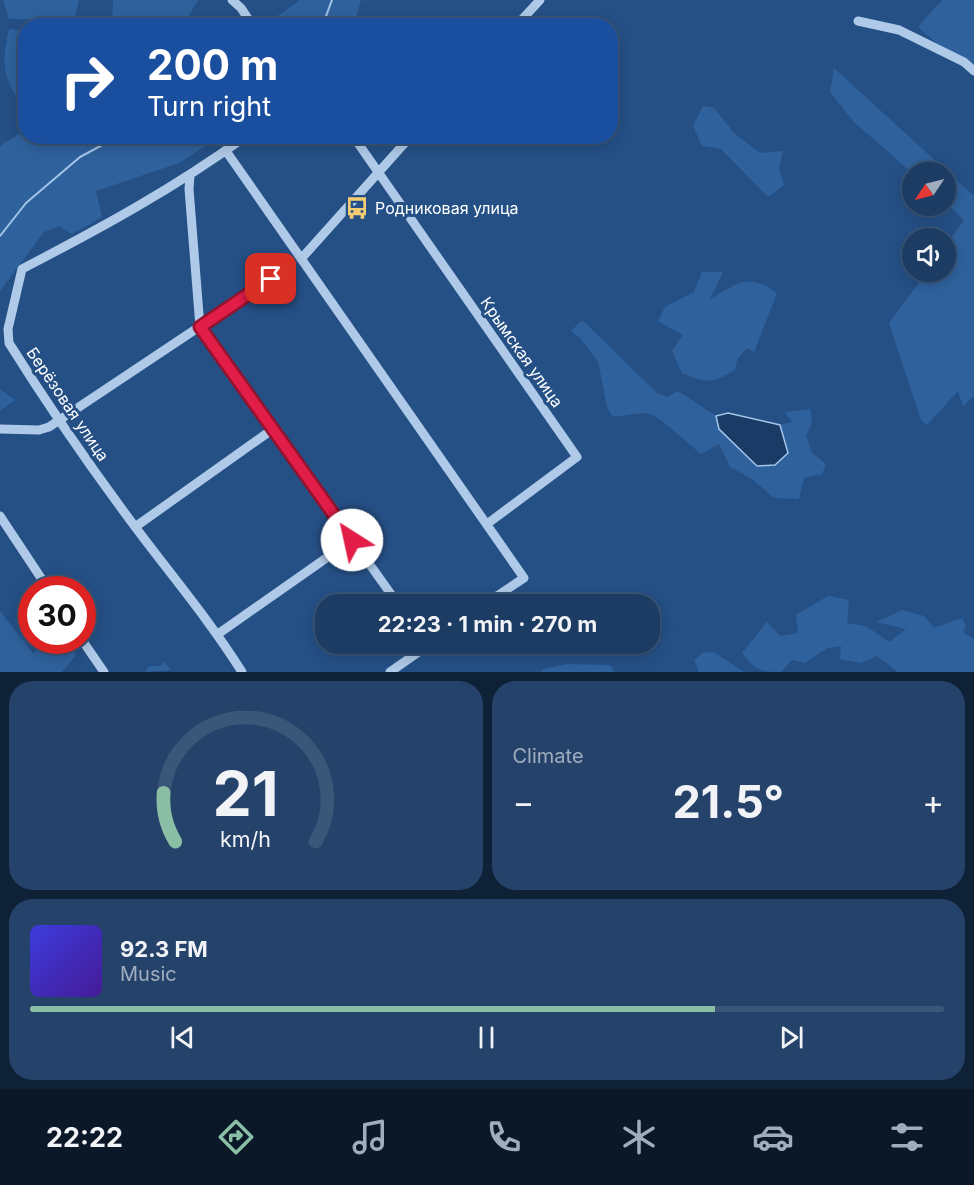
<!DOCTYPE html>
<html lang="en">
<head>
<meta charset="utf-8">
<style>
  :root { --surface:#1c3c64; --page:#25436a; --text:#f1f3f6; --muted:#a0adbf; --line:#3a5678; --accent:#8abfa5 }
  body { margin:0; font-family:Inter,sans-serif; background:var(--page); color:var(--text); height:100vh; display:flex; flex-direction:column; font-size:22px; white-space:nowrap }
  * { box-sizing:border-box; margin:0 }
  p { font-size:20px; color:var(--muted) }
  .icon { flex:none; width:33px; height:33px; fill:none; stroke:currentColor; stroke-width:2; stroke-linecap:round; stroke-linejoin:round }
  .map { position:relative; height:672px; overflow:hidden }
  .side { display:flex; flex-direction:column; gap:9px; padding:9px; background:#0f2137; flex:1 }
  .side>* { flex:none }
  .hud { position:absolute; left:18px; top:18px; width:600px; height:126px; border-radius:24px; box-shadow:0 3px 15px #0003,0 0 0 2px var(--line); background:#1a4fa0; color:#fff; overflow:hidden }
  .needle { width:39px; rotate:235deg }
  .controls { position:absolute; left:902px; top:162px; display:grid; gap:12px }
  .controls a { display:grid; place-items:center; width:54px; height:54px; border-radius:50%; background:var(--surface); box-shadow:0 3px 15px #0003,0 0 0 2px var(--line); font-size:30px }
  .speed { position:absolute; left:18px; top:576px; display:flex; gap:12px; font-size:30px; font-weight:700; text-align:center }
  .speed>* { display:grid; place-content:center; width:78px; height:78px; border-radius:50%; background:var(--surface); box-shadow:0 3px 15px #0003,0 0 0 2px var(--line); line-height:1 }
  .speed .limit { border:9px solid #d22; background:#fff; color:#111 }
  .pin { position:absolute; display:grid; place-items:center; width:51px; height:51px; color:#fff; margin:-26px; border-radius:12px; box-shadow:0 3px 9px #0006 }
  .me { position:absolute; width:66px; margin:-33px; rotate:325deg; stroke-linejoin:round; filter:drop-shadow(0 0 4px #0008) }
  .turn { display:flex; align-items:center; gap:21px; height:126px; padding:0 30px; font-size:27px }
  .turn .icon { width:78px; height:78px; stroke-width:2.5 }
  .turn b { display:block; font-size:42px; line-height:51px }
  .big { font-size:45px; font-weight:700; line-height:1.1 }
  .side .card { flex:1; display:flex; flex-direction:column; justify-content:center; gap:9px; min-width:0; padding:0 21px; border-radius:24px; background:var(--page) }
  .side .dial { align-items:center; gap:0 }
  .dial svg { height:156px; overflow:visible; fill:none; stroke:var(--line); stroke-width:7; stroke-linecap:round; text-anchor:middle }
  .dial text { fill:var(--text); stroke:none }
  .song { display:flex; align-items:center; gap:18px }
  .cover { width:72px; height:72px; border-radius:9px; background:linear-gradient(135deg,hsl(240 70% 55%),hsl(260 70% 35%)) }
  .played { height:6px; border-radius:3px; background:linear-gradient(90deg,var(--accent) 75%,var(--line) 75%) }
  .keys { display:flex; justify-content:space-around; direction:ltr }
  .heat { display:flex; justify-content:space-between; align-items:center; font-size:33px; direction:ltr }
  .side .tiles { flex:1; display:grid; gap:9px; grid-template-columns:1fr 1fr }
  .card:last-child { grid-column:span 2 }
  .trip { position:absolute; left:315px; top:594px; width:345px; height:60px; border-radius:24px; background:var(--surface); box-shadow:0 3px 15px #0003,0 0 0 2px var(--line); font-weight:700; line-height:60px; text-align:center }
  .menu { display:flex; height:96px; justify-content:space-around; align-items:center; background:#0b1828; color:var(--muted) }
  .menu .icon { width:42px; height:42px }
  .menu .current { color:var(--accent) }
  .menu b { font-size:27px; color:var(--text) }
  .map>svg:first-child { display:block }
  .green { fill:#2f629d }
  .water { fill:#193b66; stroke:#a3c5e9; stroke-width:1.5 }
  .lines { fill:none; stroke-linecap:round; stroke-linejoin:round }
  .stream { stroke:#a3c5e9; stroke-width:2 }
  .minor { stroke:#afcae8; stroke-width:9 }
  .route-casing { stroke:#92132f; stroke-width:15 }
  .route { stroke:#e11d48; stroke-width:10 }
  .labels { text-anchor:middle; stroke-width:6; stroke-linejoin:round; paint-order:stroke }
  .poi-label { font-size:16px; fill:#fff; stroke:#255086; text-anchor:start }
  .street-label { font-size:16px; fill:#fff; stroke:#255086 }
</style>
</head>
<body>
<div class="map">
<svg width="974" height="672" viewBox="0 0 974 672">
  <rect width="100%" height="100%" fill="#255086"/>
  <path class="green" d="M 3,0 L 79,0 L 74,20 L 9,19 Z
    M 113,0 L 198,0 L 185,22 L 112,20 Z
    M 300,0 L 361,0 L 354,25 L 265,25 Z
    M 942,0 L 974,0 L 974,65 L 950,54 L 921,30 L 919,26 Z
    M 9,29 L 25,31 L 25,111 C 4,77 0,69 9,29 Z
    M 834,68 L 974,196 L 974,396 L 963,406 L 958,391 L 927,425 L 921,420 L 889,323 L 927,272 L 945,272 L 945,247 L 964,220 L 945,202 L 945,172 L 912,173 L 854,122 L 830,92 Z
    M 703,106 L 714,108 L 734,133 L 760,153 L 783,151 L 779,168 L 784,185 L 768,197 L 721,149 L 702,146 L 693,126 Z
    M 25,120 L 26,136 L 220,137 L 179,163 L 96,191 L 102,217 L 72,234 L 59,226 L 44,232 L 0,291 L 0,146 L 22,132 Z
    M 702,272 L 723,272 L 710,299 C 738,283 747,272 777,293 L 754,352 L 747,348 L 737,360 L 735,370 C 713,383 706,384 682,373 L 672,351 L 683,335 L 658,321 L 665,307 L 694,292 Z
    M 582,320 L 657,393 L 667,397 L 678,391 L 716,416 L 719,429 L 757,466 L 788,452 L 780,425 L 792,422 L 785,412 L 810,409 L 812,423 L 806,436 L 812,453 L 826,464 L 822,474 L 804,478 L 799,499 L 774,498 L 752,479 L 730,467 L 719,444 L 701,454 C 691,446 663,420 653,415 C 640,410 625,417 612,416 L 607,407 L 598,361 L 579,337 L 571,331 Z
    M 0,389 L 15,400 L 0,411 Z
    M 828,596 L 849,600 L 847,623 L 866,626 L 889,642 L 906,629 L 876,622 L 902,610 L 924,616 L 934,628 L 962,618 L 966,626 L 963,632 L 974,639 L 974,670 L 973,672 L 898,672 L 877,656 L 861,663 L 840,659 L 841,646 L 827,648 L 805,663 L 792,660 L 781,672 C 759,672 756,670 742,653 L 767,622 L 780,636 L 798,633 L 796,615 Z
    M 0,611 L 33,653 L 50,641 L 68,641 L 76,655 L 62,672 L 0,672 Z
    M 704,652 L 715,653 L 744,672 L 699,672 L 694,660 Z
    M 164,662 L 171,670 L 145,672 L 149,666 L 161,666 Z
    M 567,664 L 610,665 L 614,672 L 540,672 L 544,669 Z"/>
  <path class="water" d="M 728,413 L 780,425 L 788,453 L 775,465 L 757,466 L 719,429 L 716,416 Z"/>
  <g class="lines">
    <path class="stream" d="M 315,26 L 325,19 L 332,0
      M 0,236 L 26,203 L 80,157 L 119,136"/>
    <path class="minor" d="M 232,0 L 241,8 L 253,26
      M 858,21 L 899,30 L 964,62 L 974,71
      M 516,26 L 540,0
      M 353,136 L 577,457 L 487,524
      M 226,151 L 524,578 L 485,604
      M 190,176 L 189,189 L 200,327 L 398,604
      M 301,259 L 411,136
      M 0,429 L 39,430 L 49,427 L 271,279
      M 0,516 L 49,590
      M 135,527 L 273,429
      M 218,634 L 352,540
      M 82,640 L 104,672
      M 242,672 C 210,621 172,576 136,528 C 91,468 49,407 9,343 L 8,329 L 22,269 C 99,229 175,188 246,136
      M 390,672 L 430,644"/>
  </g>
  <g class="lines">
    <g class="route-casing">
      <path id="route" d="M 271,279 L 200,327 L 352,540"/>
    </g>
    <use href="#route" class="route"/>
  </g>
  <defs>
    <g id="bus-bare" transform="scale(1.8)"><path d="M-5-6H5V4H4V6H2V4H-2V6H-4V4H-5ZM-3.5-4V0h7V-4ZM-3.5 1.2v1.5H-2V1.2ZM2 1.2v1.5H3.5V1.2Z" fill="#f3cc73" stroke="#255086" stroke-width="2.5" paint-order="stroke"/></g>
  </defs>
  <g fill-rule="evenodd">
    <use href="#bus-bare" x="357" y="208"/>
  </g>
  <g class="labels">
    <g class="poi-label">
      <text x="375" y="214">Родниковая улица</text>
    </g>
    <g class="street-label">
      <text transform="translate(522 352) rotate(55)" y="6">Крымская улица</text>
      <text transform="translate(68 404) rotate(56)" y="6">Берёзовая улица</text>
    </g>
  </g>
</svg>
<div class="controls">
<a><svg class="needle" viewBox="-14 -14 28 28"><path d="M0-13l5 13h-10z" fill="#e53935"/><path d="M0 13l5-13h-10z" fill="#a0adbf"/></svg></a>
<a><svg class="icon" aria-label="sound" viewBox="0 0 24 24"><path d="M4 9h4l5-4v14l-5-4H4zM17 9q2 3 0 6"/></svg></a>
</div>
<div class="speed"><div class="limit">30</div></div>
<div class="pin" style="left:271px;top:279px;background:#d93025"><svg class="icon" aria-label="arrive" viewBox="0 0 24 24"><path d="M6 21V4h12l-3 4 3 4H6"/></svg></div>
<svg class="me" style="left:352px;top:540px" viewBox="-20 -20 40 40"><circle r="19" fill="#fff"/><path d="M0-13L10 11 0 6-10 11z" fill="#e11d48"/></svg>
<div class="trip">22:23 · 1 min · 270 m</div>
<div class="hud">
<div class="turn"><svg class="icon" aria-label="right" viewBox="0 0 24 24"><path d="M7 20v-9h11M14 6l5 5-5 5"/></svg><div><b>200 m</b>Turn right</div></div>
</div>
</div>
<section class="side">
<div class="tiles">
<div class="card dial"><svg viewBox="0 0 100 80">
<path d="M14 69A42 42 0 1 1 86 69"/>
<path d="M14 69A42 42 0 0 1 8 44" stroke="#8abfa5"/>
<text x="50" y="56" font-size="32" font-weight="700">21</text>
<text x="50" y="72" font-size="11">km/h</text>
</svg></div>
<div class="card"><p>Climate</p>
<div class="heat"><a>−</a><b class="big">21.5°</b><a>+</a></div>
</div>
<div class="card">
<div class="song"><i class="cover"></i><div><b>92.3 FM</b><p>Music</p></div></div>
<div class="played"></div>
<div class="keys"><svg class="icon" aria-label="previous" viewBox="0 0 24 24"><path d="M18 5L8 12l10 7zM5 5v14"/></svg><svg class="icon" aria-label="pause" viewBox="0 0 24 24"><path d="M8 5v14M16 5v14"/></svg><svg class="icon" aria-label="next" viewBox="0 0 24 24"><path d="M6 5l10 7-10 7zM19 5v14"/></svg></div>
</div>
</div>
</section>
<nav class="menu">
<b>22:22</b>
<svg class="icon current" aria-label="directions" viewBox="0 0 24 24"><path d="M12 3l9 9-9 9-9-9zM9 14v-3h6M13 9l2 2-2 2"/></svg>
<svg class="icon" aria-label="music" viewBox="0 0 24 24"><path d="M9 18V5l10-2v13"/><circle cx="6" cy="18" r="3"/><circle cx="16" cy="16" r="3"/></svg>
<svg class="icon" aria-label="phone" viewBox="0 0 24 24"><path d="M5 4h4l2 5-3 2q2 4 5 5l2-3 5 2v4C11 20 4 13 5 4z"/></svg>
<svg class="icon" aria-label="climate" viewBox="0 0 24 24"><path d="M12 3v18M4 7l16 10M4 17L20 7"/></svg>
<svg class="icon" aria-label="car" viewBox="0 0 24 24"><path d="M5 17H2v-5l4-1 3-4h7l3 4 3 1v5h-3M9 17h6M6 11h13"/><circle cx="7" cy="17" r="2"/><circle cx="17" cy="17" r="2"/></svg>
<svg class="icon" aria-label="filters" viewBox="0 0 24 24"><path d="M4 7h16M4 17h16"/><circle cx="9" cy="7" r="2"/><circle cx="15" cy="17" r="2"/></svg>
</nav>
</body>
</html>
